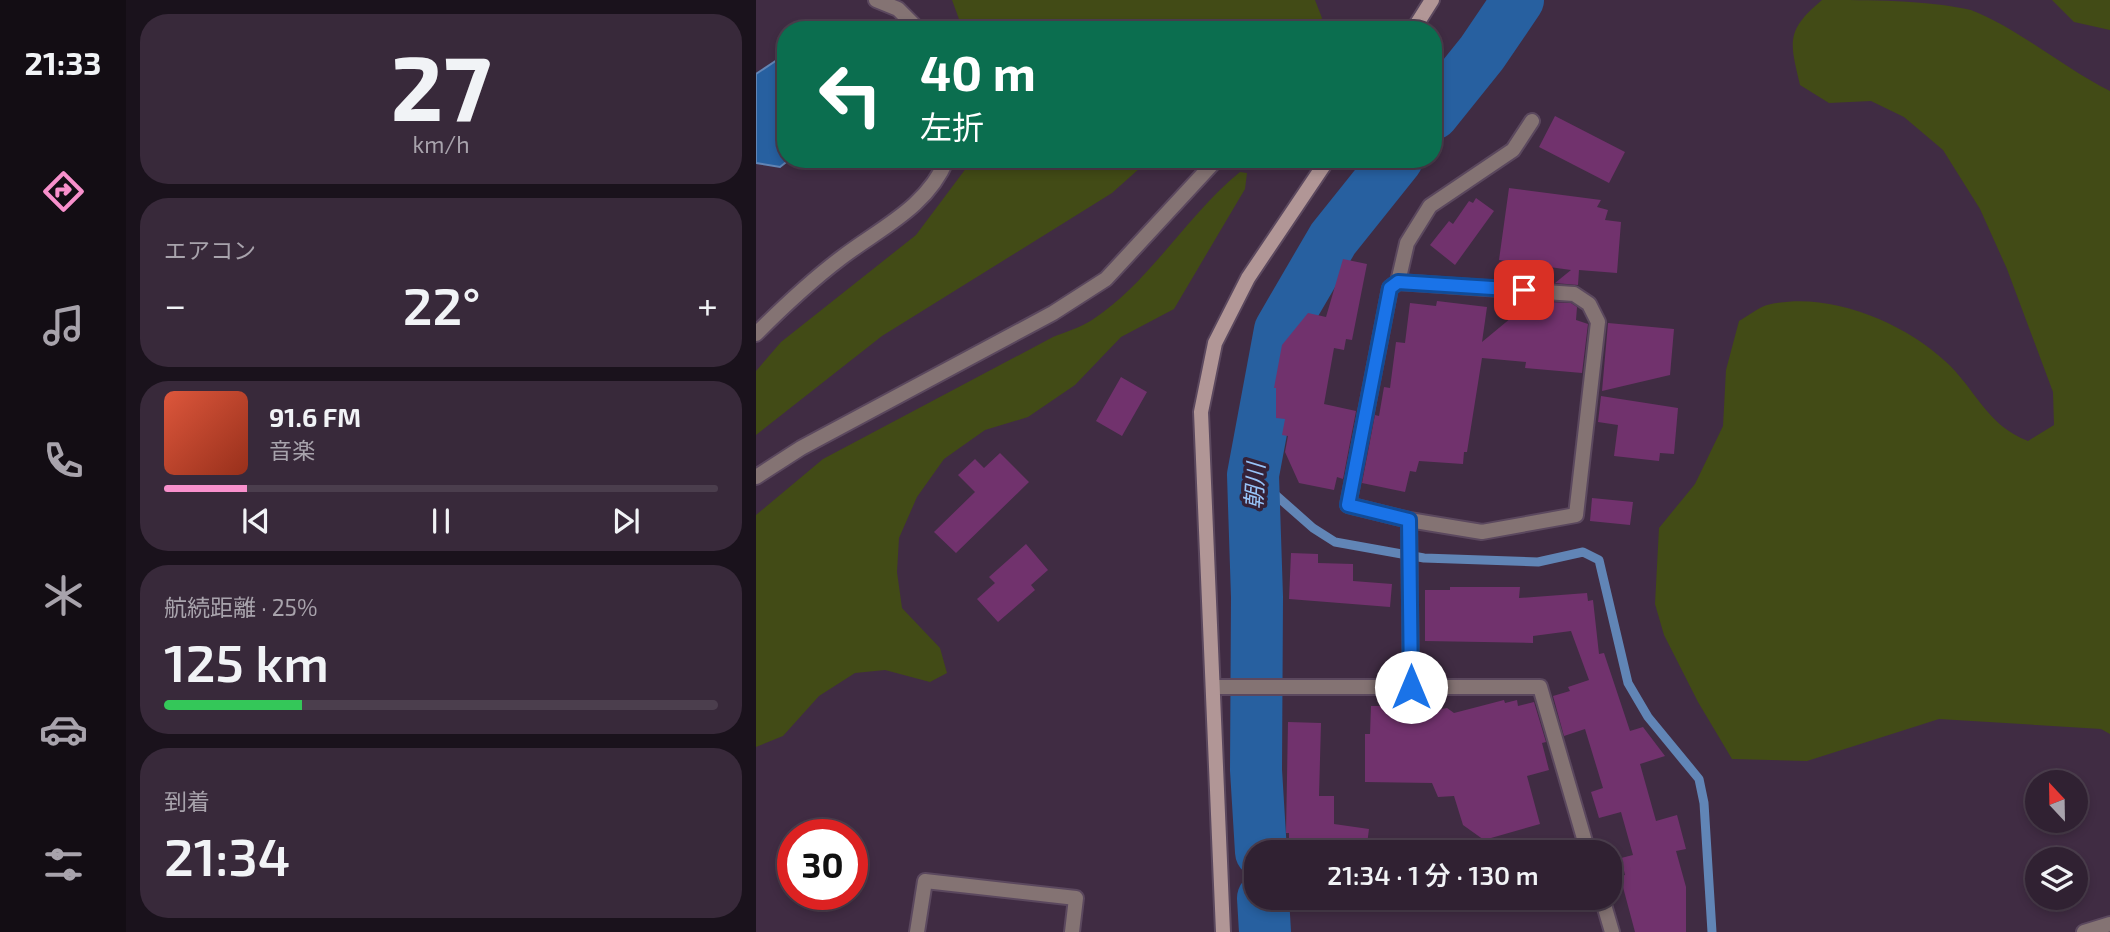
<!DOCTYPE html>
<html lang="ja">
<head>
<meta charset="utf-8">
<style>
  :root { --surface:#302132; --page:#38293a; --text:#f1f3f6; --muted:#a8a3ac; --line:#4b3e4d; --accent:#f890cc }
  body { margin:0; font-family:"Exo 2","Noto Sans JP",sans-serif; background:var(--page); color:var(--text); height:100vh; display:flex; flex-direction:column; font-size:26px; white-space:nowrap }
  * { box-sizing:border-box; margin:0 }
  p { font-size:23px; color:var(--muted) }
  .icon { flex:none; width:38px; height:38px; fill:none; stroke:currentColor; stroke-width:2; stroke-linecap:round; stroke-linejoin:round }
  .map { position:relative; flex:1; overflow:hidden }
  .side { display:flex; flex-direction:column; gap:14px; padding:14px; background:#1a121c; width:630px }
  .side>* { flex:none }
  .hud { position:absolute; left:21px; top:21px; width:665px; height:147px; border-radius:28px; box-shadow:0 4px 10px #0003,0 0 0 2px var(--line); background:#0b6e4f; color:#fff; overflow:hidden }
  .needle { width:46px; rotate:338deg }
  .tools { position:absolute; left:1269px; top:770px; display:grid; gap:14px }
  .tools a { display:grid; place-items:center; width:63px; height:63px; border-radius:50%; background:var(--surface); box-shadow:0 4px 10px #0003,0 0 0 2px var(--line); font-size:35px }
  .speed { position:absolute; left:21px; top:819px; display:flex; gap:14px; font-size:35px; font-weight:700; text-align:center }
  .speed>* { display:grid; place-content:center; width:91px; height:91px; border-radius:50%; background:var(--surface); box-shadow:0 4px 10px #0003,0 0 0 2px var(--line); line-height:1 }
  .speed .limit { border:10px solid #d22; background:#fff; color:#111 }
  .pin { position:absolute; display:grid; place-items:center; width:60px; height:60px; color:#fff; margin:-30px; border-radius:14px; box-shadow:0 4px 10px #0006 }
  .me { position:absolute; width:77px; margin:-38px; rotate:0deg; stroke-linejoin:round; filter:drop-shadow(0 0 5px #0008) }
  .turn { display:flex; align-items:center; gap:24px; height:147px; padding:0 28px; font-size:32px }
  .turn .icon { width:91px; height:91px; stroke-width:2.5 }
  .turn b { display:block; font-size:49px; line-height:60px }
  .big { font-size:52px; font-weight:600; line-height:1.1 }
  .side .tile { flex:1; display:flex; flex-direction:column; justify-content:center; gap:10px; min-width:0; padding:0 24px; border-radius:28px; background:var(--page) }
  .side .dial { align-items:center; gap:0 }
  .dial b { font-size:91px; line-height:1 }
  .song { display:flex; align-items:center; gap:21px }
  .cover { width:84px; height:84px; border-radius:10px; background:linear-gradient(135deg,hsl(10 70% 55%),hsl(10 70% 35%)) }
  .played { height:7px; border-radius:4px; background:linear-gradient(90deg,var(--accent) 15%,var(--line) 15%) }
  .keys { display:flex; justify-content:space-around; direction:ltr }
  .heat { display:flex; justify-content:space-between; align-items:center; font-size:38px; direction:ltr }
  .charge { height:10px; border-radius:5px; background:linear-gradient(90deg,#34c759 25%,var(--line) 0) }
  .trip { position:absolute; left:488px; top:840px; width:378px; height:70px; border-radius:28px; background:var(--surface); box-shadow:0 4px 10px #0003,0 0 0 2px var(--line); font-weight:600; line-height:70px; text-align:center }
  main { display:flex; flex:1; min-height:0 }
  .tabs { display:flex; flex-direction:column; width:126px; justify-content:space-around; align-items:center; background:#130d14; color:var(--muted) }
  .tabs .icon { width:49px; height:49px }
  .tabs .active { color:var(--accent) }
  .tabs b { font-size:32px; color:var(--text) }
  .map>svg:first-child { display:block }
  .green { fill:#424b16 }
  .water { fill:#2760a0; stroke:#6185b6; stroke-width:2 }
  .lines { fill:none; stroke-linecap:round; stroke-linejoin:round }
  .stream { stroke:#6185b6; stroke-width:9 }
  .river { stroke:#2760a0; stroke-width:52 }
  .building { fill:#71326d }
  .street-casing { stroke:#5b485e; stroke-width:18 }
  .secondary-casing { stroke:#5b485e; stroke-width:18 }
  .street { stroke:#847373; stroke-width:14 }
  .secondary { stroke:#b19696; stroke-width:14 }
  .route-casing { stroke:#114b97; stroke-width:18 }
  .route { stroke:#1a73e8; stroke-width:12 }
  .labels { text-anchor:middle; stroke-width:7; stroke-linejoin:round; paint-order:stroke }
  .water-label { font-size:23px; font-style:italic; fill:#98c4f9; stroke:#352238 }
</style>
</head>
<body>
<main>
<nav class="tabs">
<b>21:33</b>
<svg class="icon active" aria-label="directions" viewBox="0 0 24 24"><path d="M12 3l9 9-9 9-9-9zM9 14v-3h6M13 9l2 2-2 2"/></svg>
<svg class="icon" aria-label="music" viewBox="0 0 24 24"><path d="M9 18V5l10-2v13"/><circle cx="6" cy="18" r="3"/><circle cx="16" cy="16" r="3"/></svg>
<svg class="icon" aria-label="phone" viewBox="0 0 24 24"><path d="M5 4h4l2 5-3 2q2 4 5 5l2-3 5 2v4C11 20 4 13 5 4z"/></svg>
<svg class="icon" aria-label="climate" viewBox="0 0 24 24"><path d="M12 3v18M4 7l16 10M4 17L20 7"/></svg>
<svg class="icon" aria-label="car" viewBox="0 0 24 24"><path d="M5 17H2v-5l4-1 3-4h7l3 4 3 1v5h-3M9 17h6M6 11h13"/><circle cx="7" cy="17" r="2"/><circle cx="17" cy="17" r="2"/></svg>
<svg class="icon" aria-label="filters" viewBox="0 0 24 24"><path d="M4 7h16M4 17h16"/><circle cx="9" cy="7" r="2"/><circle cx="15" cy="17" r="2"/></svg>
</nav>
<section class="side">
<div class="tile dial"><b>27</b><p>km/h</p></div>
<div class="tile"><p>エアコン</p>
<div class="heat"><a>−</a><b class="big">22°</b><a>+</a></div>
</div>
<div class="tile">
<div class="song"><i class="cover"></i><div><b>91.6 FM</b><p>音楽</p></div></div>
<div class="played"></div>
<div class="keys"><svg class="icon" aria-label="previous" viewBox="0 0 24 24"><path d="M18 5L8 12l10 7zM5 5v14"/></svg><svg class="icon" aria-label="pause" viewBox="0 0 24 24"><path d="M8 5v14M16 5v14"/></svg><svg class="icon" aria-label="next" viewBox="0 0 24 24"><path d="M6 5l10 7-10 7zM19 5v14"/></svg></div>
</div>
<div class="tile"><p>航続距離 · 25%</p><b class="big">125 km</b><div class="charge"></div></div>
<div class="tile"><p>到着</p><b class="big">21:34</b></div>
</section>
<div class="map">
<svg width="1354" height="932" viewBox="0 0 1354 932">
  <rect width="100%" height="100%" fill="#402c43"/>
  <path class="green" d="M 196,0 L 559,0 L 566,18 L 560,30 L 207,30 Z
    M 1066,0 C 1113,0 1170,0 1215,10 C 1265,30 1306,67 1354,91 L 1354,734 L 1345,729 L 1183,719 L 1051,761 L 976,759 L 942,702 L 908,635 L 899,604 L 903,528 L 939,484 L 967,426 L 970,370 L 983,321 C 992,316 1002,308 1011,305 C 1070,290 1146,321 1189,361 C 1220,389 1230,425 1272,441 L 1298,425 L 1297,392 L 1251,269 L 1224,209 L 1187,150 L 1148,117 L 1115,101 L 1073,103 L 1044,85 C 1034,42 1029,31 1066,0 Z
    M 1296,0 L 1354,0 L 1354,30 L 1318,22 Z
    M 212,159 L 394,159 L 356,193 L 126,336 L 0,435 L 0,371 L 25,342 L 160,235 L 211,167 Z
    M 484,172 L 491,173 L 489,189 L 418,309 L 365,337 L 319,385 L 272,417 L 229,430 L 188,459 L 161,497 L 143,538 L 141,572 L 146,608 L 184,648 L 191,673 L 174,682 L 129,670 L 99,673 L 63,696 L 27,736 L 0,747 L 0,515 L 67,459 L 297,337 C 310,332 325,327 336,320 C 395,281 430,216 484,172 Z"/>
  <path class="water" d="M 30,54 L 30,159 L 34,159 L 24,167 L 0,163 L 0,74 Z"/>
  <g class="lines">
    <path class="stream" d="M 497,475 L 557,528 L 579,542 L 668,558 L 782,562 L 827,552 L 843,560 L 872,683 L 892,717 L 943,779 L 948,803 L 956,932"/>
    <path class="river" d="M 677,114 L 726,53 L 762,0
      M 505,852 L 500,770 L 501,597 L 497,475 L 524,330 L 577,239 L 641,159
      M 507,898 L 509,932"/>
  </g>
  <path class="building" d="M 799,116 L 869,152 L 853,183 L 783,147 Z
    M 753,188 L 845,200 L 841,207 L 852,210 L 849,220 L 865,222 L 861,273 L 823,270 L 822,285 L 799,283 L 815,270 L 743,260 Z
    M 720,198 L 738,211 L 699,265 L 674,245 L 693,221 L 697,224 L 713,201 L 717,203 Z
    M 587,259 L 611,264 L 596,340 L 590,339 L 588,350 L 578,348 L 568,404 L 600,411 L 587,479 L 581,477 L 578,490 L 543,483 L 529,452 L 532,436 L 526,435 L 529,419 L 520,418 L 520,388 L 518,388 L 526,345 L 552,313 L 570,317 Z
    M 681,301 L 731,307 L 726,342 L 761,313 L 751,306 L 790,310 L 791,302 L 815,303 L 821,307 L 820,320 L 832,324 L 826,373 L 769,368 L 770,362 L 726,358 L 711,452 L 708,452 L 707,464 L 663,461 L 660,472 L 654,471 L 649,492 L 606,483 L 619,415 L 623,416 L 628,387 L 634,388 L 640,342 L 649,343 L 654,303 L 680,306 Z
    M 852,323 L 918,329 L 914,375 L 846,391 Z
    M 365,377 L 391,392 L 366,436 L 340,421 Z
    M 845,396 L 922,408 L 918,454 L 904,453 L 903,461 L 858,456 L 862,425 L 842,422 Z
    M 244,453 L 273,482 L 200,553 L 178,532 L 219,492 L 202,475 L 219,459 L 228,468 Z
    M 836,498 L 877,502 L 874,525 L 834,521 Z
    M 270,544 L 292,570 L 275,585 L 279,590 L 242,622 L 221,599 L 239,583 L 233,577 Z
    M 535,553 L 562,554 L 562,563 L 597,564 L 597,581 L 636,584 L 634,607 L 533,599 Z
    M 694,587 L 764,587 L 763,598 L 831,593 L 832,601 L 837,600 L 843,654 L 848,653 L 874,731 L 887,727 L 909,756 L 884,764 L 900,821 L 921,815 L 930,849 L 920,851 L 930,887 L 930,932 L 879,932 L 864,876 L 869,875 L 865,858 L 877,855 L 865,812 L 843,818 L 835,792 L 847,788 L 829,729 L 808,736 L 797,696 L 814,691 L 812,687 L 833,680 L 815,631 L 777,636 L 777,643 L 669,641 L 669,590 L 694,590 Z
    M 748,700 L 749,703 L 761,700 L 762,706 L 778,702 L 790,742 L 786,743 L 793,770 L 771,776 L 784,824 L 728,840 L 707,825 L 698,796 L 682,797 L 676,783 L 609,782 L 609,734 L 614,734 L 615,706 L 638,706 L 638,718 L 691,708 L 698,713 Z
    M 532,722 L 565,723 L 563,796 L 578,796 L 578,824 L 613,829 L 610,852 L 533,852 L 533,833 L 530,833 Z"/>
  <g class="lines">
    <g class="street-casing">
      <path id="street" d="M 120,0 L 142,9 L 163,30
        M 642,282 L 634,288 L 592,505 L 653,520
        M 0,334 C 26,308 56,280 85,258 C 124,228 171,208 191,159
        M 0,477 L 45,448 L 297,313 L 350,279 L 461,159
        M 457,687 L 784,687 L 832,852
        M 655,687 L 653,520 L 726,532 L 820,515 L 842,322 L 833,304 L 818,294 L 642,282 L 651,243 L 674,206 L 757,150 L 776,121
        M 846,898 L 856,932
        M 161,932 L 169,881 L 320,898 L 316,932
        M 1328,932 L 1354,924"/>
    </g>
    <g class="secondary-casing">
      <path id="secondary" d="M 657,30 L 676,0
        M 467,932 L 445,412 L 459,343 L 492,278 L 572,159"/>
    </g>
    <use href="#street" class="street"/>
    <use href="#secondary" class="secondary"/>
  </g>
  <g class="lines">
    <g class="route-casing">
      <path id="route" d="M 655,687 L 653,520 L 592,505 L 634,288 L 642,282 L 768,290"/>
    </g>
    <use href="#route" class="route"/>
  </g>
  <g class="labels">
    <g class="water-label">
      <text transform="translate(499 486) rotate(-87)" y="8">朝川</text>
    </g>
  </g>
</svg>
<div class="tools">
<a><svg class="needle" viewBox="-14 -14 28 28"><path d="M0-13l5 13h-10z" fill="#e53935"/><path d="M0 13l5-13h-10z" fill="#a8a3ac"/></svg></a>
<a><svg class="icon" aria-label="layers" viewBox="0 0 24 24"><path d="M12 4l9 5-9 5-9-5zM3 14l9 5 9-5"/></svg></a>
</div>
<div class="speed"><div class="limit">30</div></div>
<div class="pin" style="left:768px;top:290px;background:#d93025"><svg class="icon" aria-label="arrive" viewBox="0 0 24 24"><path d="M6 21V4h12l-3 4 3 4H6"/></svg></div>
<svg class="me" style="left:655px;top:687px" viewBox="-20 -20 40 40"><circle r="19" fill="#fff"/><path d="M0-13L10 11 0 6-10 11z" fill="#1a73e8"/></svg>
<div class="trip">21:34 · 1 分 · 130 m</div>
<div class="hud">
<div class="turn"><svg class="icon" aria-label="left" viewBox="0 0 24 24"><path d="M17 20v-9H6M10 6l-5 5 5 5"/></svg><div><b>40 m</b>左折</div></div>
</div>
</div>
</main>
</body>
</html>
